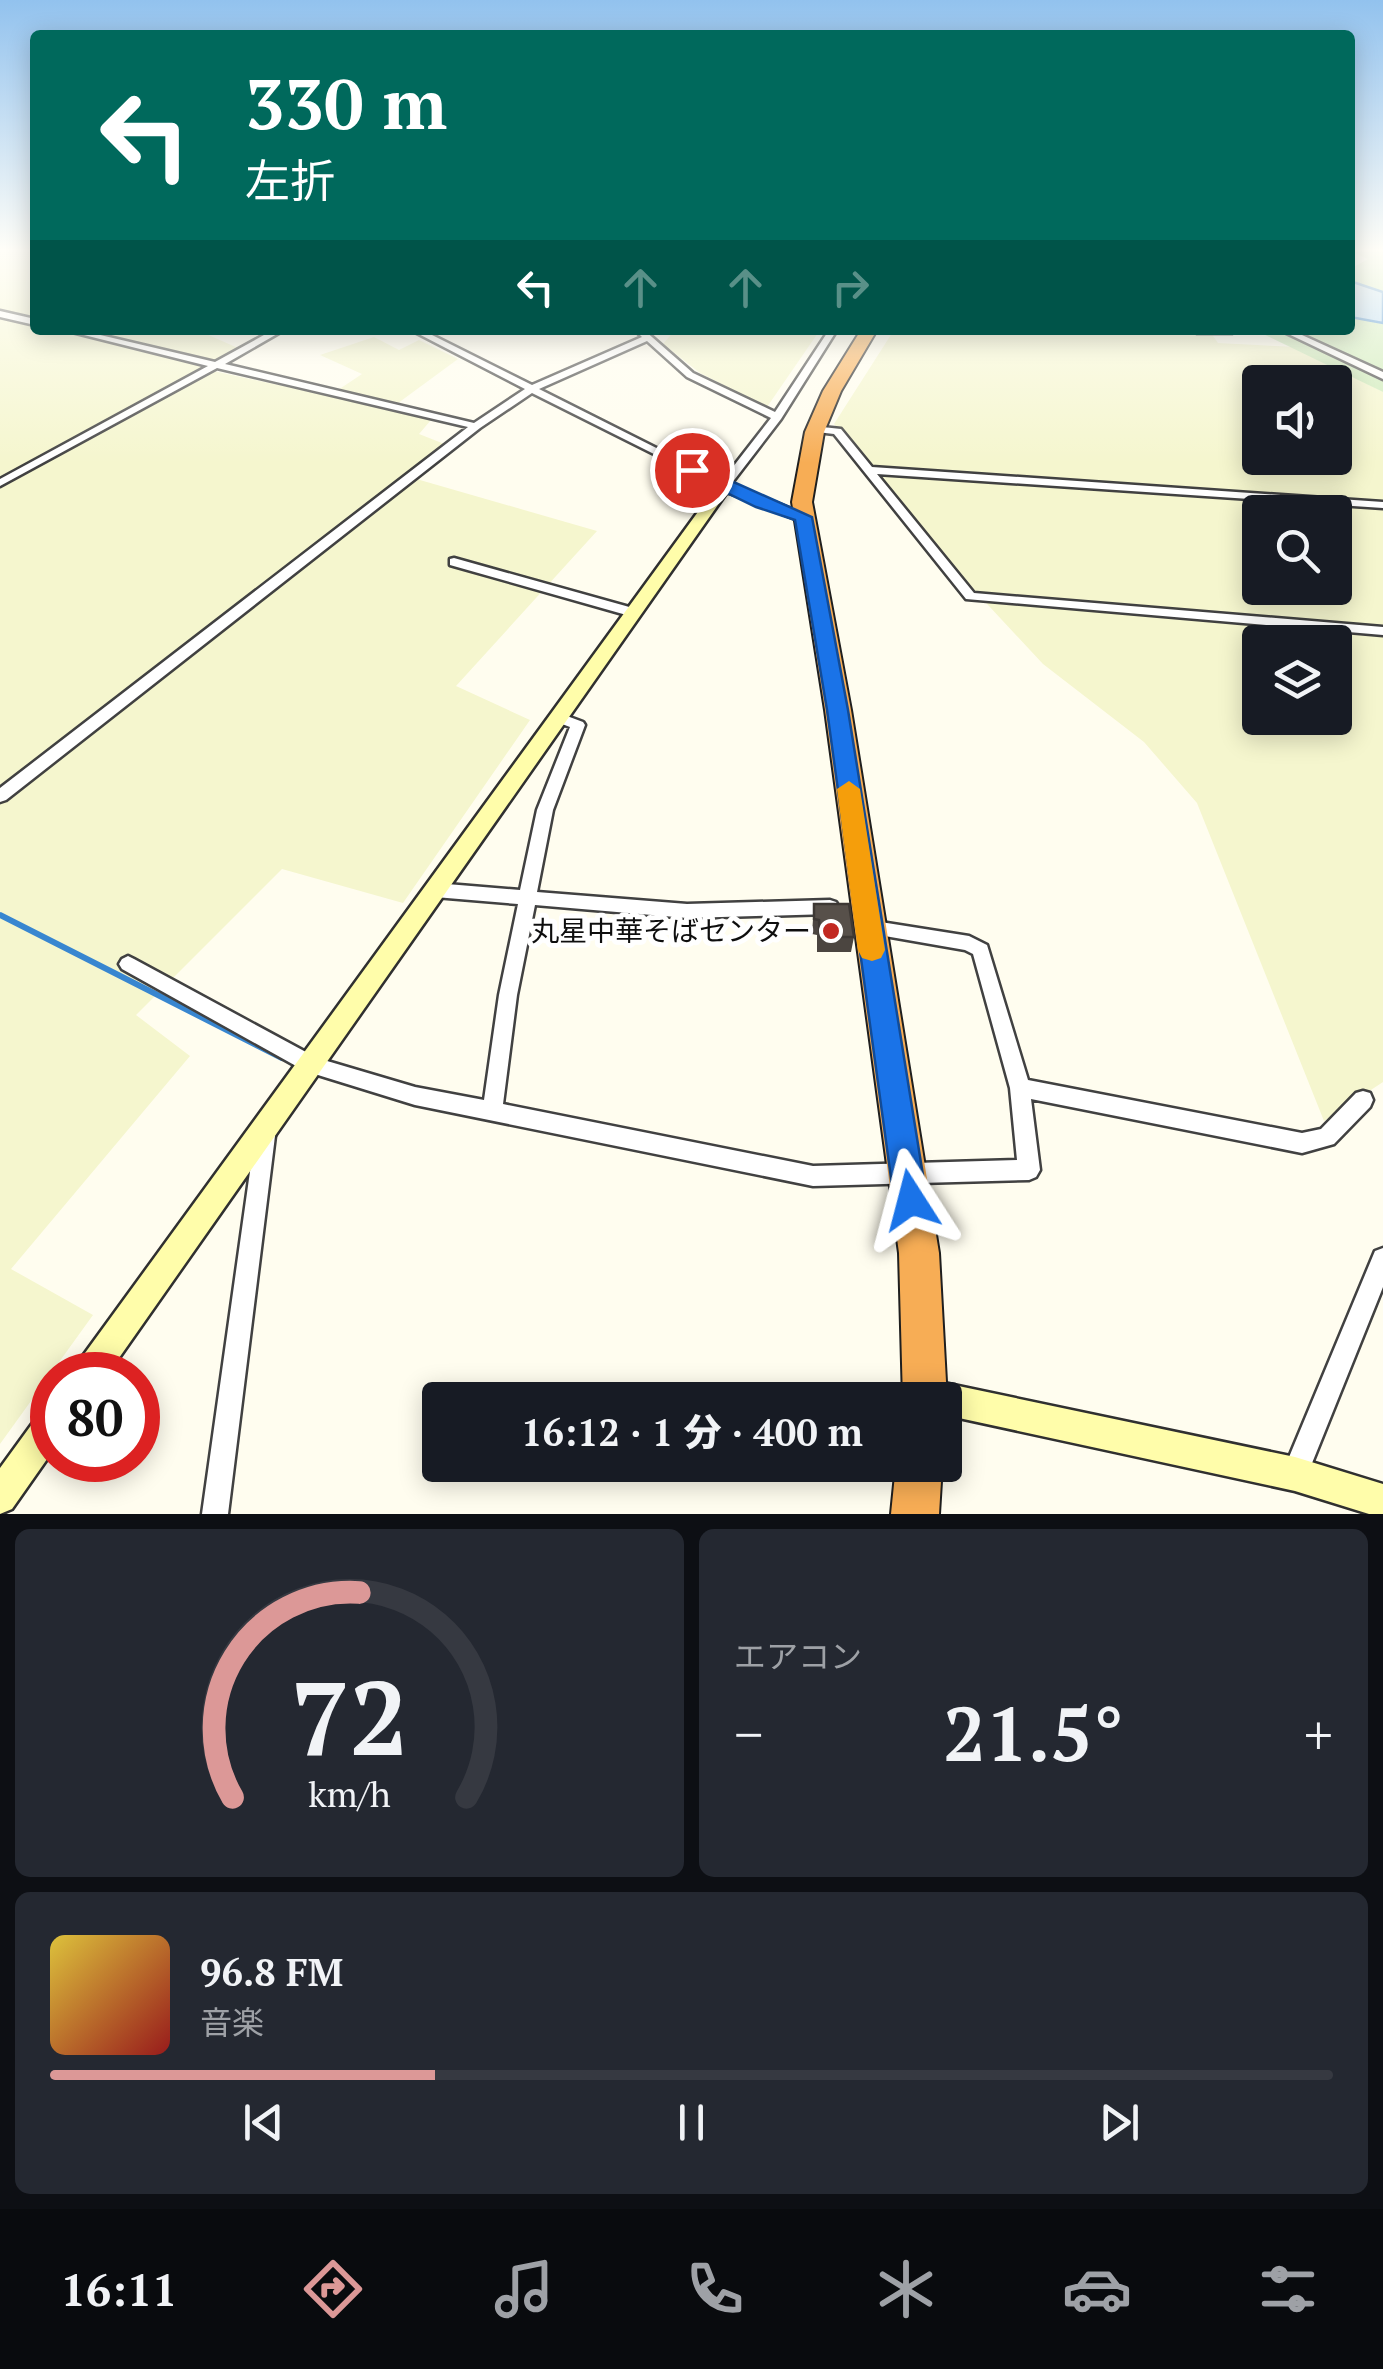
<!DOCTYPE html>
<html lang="ja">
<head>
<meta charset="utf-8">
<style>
  :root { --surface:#171b24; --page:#242831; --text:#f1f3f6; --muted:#9ea1a6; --line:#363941; --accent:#dc9897 }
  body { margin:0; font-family:"PT Serif","Noto Sans JP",serif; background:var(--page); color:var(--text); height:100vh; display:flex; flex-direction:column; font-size:38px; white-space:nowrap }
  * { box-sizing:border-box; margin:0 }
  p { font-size:32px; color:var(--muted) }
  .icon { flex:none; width:55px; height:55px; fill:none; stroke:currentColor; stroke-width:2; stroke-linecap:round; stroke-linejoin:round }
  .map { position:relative; height:1514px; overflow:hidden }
  .side { display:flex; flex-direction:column; gap:15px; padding:15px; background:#0d0f14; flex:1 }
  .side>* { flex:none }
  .guide { position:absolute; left:30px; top:30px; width:1325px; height:305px; border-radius:10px; box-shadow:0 5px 25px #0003; background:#00695c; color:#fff; overflow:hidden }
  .controls { position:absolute; left:1242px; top:365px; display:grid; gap:20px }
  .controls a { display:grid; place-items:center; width:110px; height:110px; border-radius:10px; background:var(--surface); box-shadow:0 5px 25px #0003; font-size:50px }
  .speed { position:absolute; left:30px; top:1352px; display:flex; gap:20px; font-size:50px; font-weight:700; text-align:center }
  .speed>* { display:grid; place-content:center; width:130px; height:130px; border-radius:50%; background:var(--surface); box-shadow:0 5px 25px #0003; line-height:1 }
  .speed .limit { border:15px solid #d22; background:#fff; color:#111 }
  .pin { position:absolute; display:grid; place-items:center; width:85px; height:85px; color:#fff; margin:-42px; border:5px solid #fff; border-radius:50%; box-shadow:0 2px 10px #0007 }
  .me { position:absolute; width:110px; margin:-55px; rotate:351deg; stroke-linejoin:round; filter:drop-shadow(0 0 8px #0008) }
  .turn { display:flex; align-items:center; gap:35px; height:210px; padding:0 50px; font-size:45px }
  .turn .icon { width:130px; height:130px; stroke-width:2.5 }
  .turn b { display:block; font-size:70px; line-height:85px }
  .lanes { display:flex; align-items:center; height:95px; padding:0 50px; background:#0003; justify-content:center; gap:50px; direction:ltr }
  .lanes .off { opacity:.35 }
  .big { font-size:75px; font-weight:800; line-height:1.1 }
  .side .card { flex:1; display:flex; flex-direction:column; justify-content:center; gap:15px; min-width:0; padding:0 35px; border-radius:15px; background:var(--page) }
  .side .dial { align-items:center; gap:0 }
  .dial svg { height:260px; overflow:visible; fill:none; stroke:var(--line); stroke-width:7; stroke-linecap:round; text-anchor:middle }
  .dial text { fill:var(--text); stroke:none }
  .song { display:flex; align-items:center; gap:30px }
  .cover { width:120px; height:120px; border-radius:15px; background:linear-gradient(135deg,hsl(50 70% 55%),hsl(0 70% 35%)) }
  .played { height:10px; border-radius:5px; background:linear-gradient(90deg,var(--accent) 30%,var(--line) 30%) }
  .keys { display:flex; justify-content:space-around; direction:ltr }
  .heat { display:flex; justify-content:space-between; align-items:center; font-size:55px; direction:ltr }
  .side .tiles { flex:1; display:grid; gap:15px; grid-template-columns:1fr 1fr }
  .card:last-child { grid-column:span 2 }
  .trip { position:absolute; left:422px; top:1382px; width:540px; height:100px; border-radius:10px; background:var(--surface); box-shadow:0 5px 25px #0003; font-weight:800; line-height:100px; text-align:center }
  .menu { display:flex; height:160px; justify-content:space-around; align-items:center; background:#090b0e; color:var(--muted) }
  .menu .icon { width:70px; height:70px }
  .menu .selected { color:var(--accent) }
  .menu b { font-size:45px; color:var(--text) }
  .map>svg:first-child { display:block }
  .farmland { fill:#f5f6ce; fill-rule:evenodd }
  .green { fill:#cdeab8 }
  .water { fill:#b2d8f7; stroke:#3886d0; stroke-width:2.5 }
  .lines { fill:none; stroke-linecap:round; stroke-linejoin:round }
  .stream { stroke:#3886d0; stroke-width:6 }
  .street-casing { stroke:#414141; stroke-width:5 }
  .secondary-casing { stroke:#303030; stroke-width:5 }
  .highway-casing { stroke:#1f1f1f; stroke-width:4 }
  .street { fill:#fff; fill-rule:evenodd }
  .secondary { fill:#fffdaa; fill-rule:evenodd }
  .highway { fill:#f7ad55; fill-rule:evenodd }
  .wall { fill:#4b4540 }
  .building { fill:#57504a; stroke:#3d3834; stroke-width:2.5 }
  .route { fill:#1a73e8; stroke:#114b97; stroke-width:2.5 }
  .slow { fill:#f59e0b }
  .poi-dot { fill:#c22922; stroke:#fff; stroke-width:4 }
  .labels { text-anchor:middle; stroke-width:10; stroke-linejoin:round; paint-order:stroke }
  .poi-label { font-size:28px; fill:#0e0e0e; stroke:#fff; text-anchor:end }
</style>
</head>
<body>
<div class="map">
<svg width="1383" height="1514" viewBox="0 0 1383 1514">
  <rect width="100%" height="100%" fill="#fffdef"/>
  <path class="farmland" d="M 0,251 L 35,251 L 35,330 L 197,330 L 238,348 L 204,369 L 329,396 L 362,374 L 320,355 L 374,337 L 399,350 L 419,340 L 458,359 L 390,409 L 431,420 L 419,434 L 447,445 L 406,476 L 597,531 L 456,686 L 530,720 L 403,903 L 282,869 L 136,1015 L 190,1056 L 11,1269 L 93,1315 L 0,1444 Z
    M 675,330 L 820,330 L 767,407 L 700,373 L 663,344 Z
    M 894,330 L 1211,333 L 1218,343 L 1295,347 L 1383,392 L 1383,1082 L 1324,1121 L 1197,803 L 1144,742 L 1043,664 L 975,591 L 834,424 ZM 1260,382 L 1335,382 L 1335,458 L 1260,458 ZM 1260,512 L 1335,512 L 1335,588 L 1260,588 ZM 1260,642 L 1335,642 L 1335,718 L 1260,718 Z"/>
  <path class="green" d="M 1350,251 L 1383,251 L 1383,292 L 1350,281 L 1350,269 L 1368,259 Z
    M 1351,317 L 1383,323 L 1383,392 L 1255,330 L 1350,330 Z"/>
  <path class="water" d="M 1350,281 L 1383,292 L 1383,323 L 1350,317 Z"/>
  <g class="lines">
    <path class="stream" d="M 0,915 L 282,1058"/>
    <g class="street-casing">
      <path id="street" d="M 0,311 L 35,319 L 35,325 L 0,317 Z
        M 64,330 L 79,330 L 215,362 L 273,330 L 284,330 L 225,364 L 474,423 L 525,389 L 411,330 L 422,330 L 532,385 L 642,337 L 635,330 L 644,330 L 693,373 L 775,412 L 829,330 L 837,330 L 781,419 L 728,488 L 724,489 L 532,393 L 480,428 L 6,800 L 0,802 L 0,788 L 468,427 L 217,368 L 0,486 L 0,479 L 208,366 ZM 647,341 L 687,377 L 771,418 L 722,481 L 539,389 Z
        M 1193,330 L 1236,330 L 1232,333 L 1197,333 Z
        M 1280,330 L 1291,330 L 1383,372 L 1383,379 Z
        M 813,426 L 841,429 L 872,467 L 1383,502 L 1383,508 L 877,474 L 974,593 L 1383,627 L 1383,635 L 966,599 L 834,434 L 809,431 L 809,427 Z
        M 454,558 L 640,610 L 641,613 L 635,617 L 630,616 L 450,565 L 450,559 Z
        M 559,713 L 583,722 L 585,725 L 553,810 L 537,892 L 687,904 L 830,900 L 836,902 L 839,907 L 836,912 L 830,914 L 687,918 L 535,905 L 517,995 L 503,1104 L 813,1166 L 1017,1160 L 1010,1088 L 973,954 L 965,950 L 862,932 L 859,927 L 862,922 L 868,920 L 969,936 L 987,945 L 1028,1080 L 1302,1133 L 1321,1129 L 1356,1093 L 1363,1091 L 1370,1093 L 1373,1100 L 1370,1107 L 1334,1144 L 1302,1153 L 1031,1099 L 1040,1170 L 1036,1177 L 1029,1180 L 813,1186 L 415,1105 L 305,1071 L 122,969 L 119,964 L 122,959 L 128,956 L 134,959 L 317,1058 L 415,1087 L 484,1100 L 499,995 L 518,904 L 435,897 L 429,895 L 427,890 L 429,885 L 435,883 L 520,890 L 537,810 L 570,727 L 554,721 L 552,718 L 554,715 Z
        M 265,1126 L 272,1129 L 275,1136 L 228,1514 L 202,1514 L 255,1136 L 258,1129 Z
        M 1383,1248 L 1383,1287 L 1304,1483 L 1295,1487 L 1286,1483 L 1282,1474 L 1375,1251 Z"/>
    </g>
    <g class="secondary-casing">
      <path id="secondary" d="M 724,482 L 811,517 L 803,522 L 798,520 L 727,492 L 107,1375 L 72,1375 L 77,1364 L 719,483 Z
        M 925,1379 L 1295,1457 L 1383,1484 L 1383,1514 L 1369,1514 L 1295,1491 L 945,1415 L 945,1400 L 911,1400 L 909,1395 L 914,1384 Z
        M 52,1409 L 52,1452 L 12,1509 L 0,1514 L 0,1468 L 40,1413 Z"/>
    </g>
    <g class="highway-casing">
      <path id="highway" d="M 861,330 L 877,330 L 841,391 L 824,432 L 812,502 L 851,710 L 939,1253 L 947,1400 L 945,1406 L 945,1400 L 903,1400 L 899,1253 L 825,710 L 792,502 L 805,432 L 823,391 Z
        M 896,1465 L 942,1465 L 939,1514 L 891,1514 Z"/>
    </g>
    <use href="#street" class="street"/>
    <use href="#secondary" class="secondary"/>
    <use href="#highway" class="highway"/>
  </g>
  <path class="wall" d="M 814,904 L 854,937 L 851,952 L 817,952 L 817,935 L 812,934 Z"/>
  <path class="building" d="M 814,904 L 849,904 L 854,937 L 820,937 L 819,920 L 814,919 Z"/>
  <linearGradient id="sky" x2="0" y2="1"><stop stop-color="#92c2ee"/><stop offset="0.54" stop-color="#fffef8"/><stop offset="1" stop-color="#fffef8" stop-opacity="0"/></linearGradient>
  <rect width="1383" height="463" fill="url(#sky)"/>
  <path class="route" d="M 686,466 L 698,466 L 812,517 L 848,710 L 927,1200 L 922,1211 L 911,1216 L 899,1211 L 894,1200 L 827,710 L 795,520 L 756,507 L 686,473 Z"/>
  <path class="slow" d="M 849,781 L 860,789 L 885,950 L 881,958 L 872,961 L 862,958 L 858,950 L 837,789 Z"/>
  <circle class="poi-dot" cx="831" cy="931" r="10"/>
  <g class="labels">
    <g class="poi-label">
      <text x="811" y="941">丸星中華そばセンター</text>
    </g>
  </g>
</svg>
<div class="controls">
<a><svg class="icon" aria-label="sound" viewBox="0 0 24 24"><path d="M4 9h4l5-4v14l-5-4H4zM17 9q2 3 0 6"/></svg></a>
<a><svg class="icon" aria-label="search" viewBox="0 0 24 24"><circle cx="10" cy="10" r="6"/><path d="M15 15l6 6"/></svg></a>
<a><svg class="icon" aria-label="layers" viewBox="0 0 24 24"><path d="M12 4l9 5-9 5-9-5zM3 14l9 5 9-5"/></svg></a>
</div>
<div class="speed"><div class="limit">80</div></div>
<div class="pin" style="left:692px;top:470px;background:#d93025"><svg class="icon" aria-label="arrive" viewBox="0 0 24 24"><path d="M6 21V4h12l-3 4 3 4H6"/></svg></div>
<svg class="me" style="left:911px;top:1200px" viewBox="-20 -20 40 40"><path d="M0-17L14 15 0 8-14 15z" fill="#1a73e8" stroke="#fff" stroke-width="4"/></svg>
<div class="trip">16:12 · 1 分 · 400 m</div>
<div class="guide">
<div class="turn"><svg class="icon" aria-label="left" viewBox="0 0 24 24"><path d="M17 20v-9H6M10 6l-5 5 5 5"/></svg><div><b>330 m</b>左折</div></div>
<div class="lanes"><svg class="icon" aria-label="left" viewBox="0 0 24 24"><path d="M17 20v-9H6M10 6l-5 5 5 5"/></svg><svg class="icon off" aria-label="ahead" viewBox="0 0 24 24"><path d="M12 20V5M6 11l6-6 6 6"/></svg><svg class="icon off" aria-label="ahead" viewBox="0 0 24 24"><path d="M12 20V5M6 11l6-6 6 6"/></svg><svg class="icon off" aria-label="right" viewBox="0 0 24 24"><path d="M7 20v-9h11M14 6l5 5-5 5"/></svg></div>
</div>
</div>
<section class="side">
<div class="tiles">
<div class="card dial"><svg viewBox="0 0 100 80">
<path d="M14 69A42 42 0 1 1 86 69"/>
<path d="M14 69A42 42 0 0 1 53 6" stroke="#dc9897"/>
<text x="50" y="56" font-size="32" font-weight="700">72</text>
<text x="50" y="72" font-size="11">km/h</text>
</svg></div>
<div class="card"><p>エアコン</p>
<div class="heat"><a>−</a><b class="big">21.5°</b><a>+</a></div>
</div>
<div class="card">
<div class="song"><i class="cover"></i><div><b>96.8 FM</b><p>音楽</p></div></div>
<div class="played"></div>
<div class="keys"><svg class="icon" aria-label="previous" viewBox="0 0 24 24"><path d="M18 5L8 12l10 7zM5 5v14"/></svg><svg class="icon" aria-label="pause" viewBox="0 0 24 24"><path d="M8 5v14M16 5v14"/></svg><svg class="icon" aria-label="next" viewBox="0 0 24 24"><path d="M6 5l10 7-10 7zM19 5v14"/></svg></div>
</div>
</div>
</section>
<nav class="menu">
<b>16:11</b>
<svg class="icon selected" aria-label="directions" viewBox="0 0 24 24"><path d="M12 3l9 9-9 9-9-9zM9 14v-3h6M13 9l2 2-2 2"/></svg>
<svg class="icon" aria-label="music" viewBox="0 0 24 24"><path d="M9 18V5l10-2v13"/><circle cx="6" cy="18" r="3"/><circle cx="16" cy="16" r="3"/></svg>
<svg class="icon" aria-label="phone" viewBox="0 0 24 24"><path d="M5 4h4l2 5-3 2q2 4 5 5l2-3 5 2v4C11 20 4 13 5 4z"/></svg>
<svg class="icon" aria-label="climate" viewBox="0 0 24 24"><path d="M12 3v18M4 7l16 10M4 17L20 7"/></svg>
<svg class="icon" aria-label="car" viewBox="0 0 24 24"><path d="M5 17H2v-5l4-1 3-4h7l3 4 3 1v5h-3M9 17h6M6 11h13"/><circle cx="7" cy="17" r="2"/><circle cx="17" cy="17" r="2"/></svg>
<svg class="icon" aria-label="filters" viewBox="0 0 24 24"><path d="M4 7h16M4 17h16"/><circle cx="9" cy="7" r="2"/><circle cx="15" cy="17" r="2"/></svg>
</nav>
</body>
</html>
